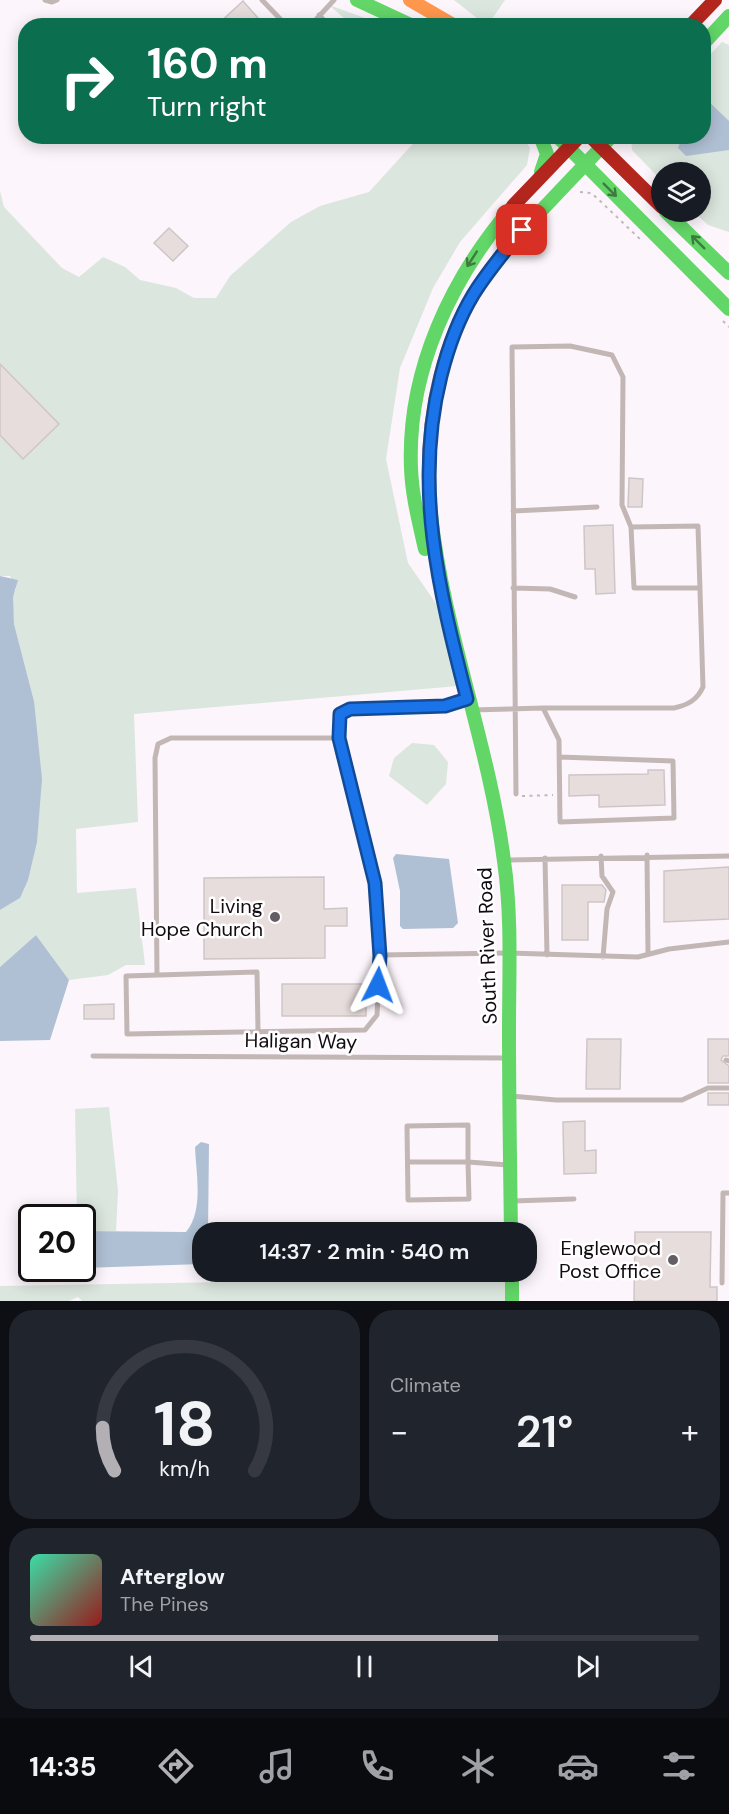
<!DOCTYPE html>
<html lang="en">
<head>
<meta charset="utf-8">
<style>
  :root { --surface:#171b24; --page:#20242c; --text:#f1f3f6; --muted:#9ea1a6; --line:#363941; --accent:#b2b0b4 }
  body { margin:0; font-family:"DM Sans",sans-serif; background:var(--page); color:var(--text); height:100vh; display:flex; flex-direction:column; font-size:22px; white-space:nowrap }
  * { box-sizing:border-box; margin:0 }
  p { font-size:20px; color:var(--muted) }
  .icon { flex:none; width:33px; height:33px; fill:none; stroke:currentColor; stroke-width:2; stroke-linecap:round; stroke-linejoin:round }
  .map { position:relative; height:1301px; overflow:hidden }
  .panel { display:flex; flex-direction:column; gap:9px; padding:9px; background:#0d0f14; flex:1 }
  .panel>* { flex:none }
  .hud { position:absolute; left:18px; top:18px; width:693px; height:126px; border-radius:24px; box-shadow:0 3px 15px #0003; background:#0b6e4f; color:#fff; overflow:hidden }
  .fabs { position:absolute; left:651px; top:162px; display:grid; gap:12px }
  .fabs a { display:grid; place-items:center; width:60px; height:60px; border-radius:50%; background:var(--surface); box-shadow:0 3px 15px #0003; font-size:30px }
  .speed { position:absolute; left:18px; top:1204px; display:flex; gap:12px; font-size:30px; font-weight:700; text-align:center }
  .speed>* { display:grid; place-content:center; width:78px; height:78px; border-radius:50%; background:var(--surface); box-shadow:0 3px 15px #0003; line-height:1 }
  .speed .limit { border:3px solid #111; border-radius:9px; background:#fff; color:#111 }
  .pin { position:absolute; display:grid; place-items:center; width:51px; height:51px; color:#fff; margin:-26px; border-radius:12px; box-shadow:0 3px 9px #0006 }
  .me { position:absolute; width:66px; margin:-33px; rotate:3deg; stroke-linejoin:round; filter:drop-shadow(0 0 4px #0008) }
  .turn { display:flex; align-items:center; gap:21px; height:126px; padding:0 30px; font-size:27px }
  .turn .icon { width:78px; height:78px; stroke-width:2.5 }
  .turn b { display:block; font-size:42px; line-height:51px }
  .big { font-size:45px; font-weight:600; line-height:1.1 }
  .panel .card { flex:1; display:flex; flex-direction:column; justify-content:center; gap:9px; min-width:0; padding:0 21px; border-radius:24px; background:var(--page) }
  .panel .dial { align-items:center; gap:0 }
  .dial svg { height:156px; overflow:visible; fill:none; stroke:var(--line); stroke-width:7; stroke-linecap:round; text-anchor:middle }
  .dial text { fill:var(--text); stroke:none }
  .song { display:flex; align-items:center; gap:18px }
  .cover { width:72px; height:72px; border-radius:9px; background:linear-gradient(135deg,hsl(160 70% 55%),hsl(0 70% 35%)) }
  .played { height:6px; border-radius:3px; background:linear-gradient(90deg,var(--accent) 70%,var(--line) 70%) }
  .keys { display:flex; justify-content:space-around; direction:ltr }
  .heat { display:flex; justify-content:space-between; align-items:center; font-size:33px; direction:ltr }
  .panel .tiles { flex:1; display:grid; gap:9px; grid-template-columns:1fr 1fr }
  .card:last-child { grid-column:span 2 }
  .trip { position:absolute; left:192px; top:1222px; width:345px; height:60px; border-radius:24px; background:var(--surface); box-shadow:0 3px 15px #0003; font-weight:600; line-height:60px; text-align:center }
  .menu { display:flex; height:96px; justify-content:space-around; align-items:center; background:#090b0e; color:var(--muted) }
  .menu .icon { width:42px; height:42px }
  .menu .current { color:var(--accent) }
  .menu b { font-size:27px; color:var(--text) }
  .map>svg:first-child { display:block }
  .green { fill:#dbe6de }
  .water { fill:#b0c0d4 }
  .building { fill:#e7dddd; stroke:#cec6c6; stroke-width:1.5 }
  .lines { fill:none; stroke-linecap:round; stroke-linejoin:round }
  .path { stroke:#c0b8ba; stroke-width:2; stroke-dasharray:3 4.5; stroke-linecap:butt }
  .lane { stroke:#c3b7b5; stroke-width:5 }
  .fast { stroke:#63d668; stroke-width:14 }
  .slow { stroke:#ff974d; stroke-width:14 }
  .jam { stroke:#b3261e; stroke-width:14 }
  .oneway { stroke:#3f7b41 }
  .route-casing { stroke:#114b97; stroke-width:15 }
  .route { stroke:#1a73e8; stroke-width:10 }
  .poi-dot { fill:#645d63; stroke:#fff; stroke-width:2 }
  .labels { text-anchor:middle; stroke-width:5; stroke-linejoin:round; paint-order:stroke }
  .poi-label { font-size:20px; fill:#120b11; stroke:#fff; text-anchor:end }
  .street-label { font-size:20px; fill:#120b11; stroke:#fff }
</style>
</head>
<body>
<div class="map">
<svg width="729" height="1301" viewBox="0 0 729 1301">
  <rect width="100%" height="100%" fill="#fcf5fb"/>
  <path class="green" d="M 454,0 L 505,0 L 487,26 Z
    M 329,5 L 384,25 L 352,25 Z
    M 722,42 L 729,45 L 729,232 L 708,225 L 694,212 L 700,212 L 700,172 L 662,172 L 661,180 L 632,150 L 631,137 L 704,136 L 704,61 Z
    M 419,137 L 523,137 L 530,148 L 527,165 L 460,242 L 433,288 L 400,368 L 386,459 L 408,563 L 437,605 L 458,686 L 134,714 L 138,822 L 76,829 L 77,893 L 136,888 L 145,965 L 126,965 L 108,975 L 69,980 L 36,935 L 0,967 L 0,910 L 20,898 L 34,701 L 14,624 L 12,597 L 16,589 L 10,576 L 0,576 L 0,191 L 4,207 L 62,268 L 79,277 L 103,257 L 125,267 L 140,280 L 176,288 L 194,298 L 216,298 L 230,276 L 291,222 L 320,206 L 369,192 Z
    M 412,743 L 434,745 L 448,762 L 446,784 L 427,805 L 389,776 L 394,758 Z
    M 109,1107 L 118,1191 L 116,1231 L 83,1231 L 82,1218 L 77,1218 L 75,1109 Z
    M 439,1272 L 506,1272 L 506,1301 L 82,1301 L 78,1297 L 69,1301 L 0,1301 L 0,1286 L 227,1282 Z"/>
  <path class="water" d="M 704,97 L 729,121 L 729,150 L 686,156 L 678,148 L 682,137 L 704,136 Z
    M 0,576 L 18,580 L 13,597 L 14,624 L 34,701 L 42,779 L 37,842 L 28,880 L 20,898 L 0,910 Z
    M 396,854 L 449,859 L 458,923 L 453,928 L 403,929 L 400,926 L 400,891 L 393,858 Z
    M 36,935 L 69,980 L 50,1040 L 0,1041 L 0,967 Z
    M 201,1142 L 209,1144 L 208,1233 L 202,1233 L 202,1264 L 83,1268 L 83,1231 L 186,1232 C 204,1210 196,1174 195,1147 Z"/>
  <path class="building" d="M 243,1 L 265,26 L 216,26 Z
    M 169,228 L 188,246 L 173,261 L 154,243 Z
    M 0,364 L 59,424 L 23,459 L 0,435 Z
    M 629,478 L 643,479 L 642,507 L 628,507 Z
    M 613,525 L 615,593 L 596,594 L 595,569 L 585,569 L 584,526 Z
    M 648,770 L 664,770 L 665,805 L 599,807 L 599,795 L 569,796 L 569,775 L 648,774 Z
    M 729,867 L 729,919 L 664,922 L 664,871 Z
    M 324,877 L 324,909 L 347,908 L 347,926 L 325,926 L 325,958 L 204,959 L 204,878 Z
    M 562,885 L 602,885 L 606,890 L 604,902 L 588,902 L 588,940 L 562,940 Z
    M 282,984 L 366,984 L 366,1016 L 282,1016 Z
    M 114,1004 L 114,1019 L 84,1019 L 84,1005 Z
    M 587,1039 L 621,1039 L 620,1089 L 586,1089 Z
    M 708,1039 L 729,1039 L 729,1056 L 723,1056 L 721,1060 L 729,1066 L 729,1083 L 708,1083 Z
    M 708,1093 L 729,1093 L 729,1105 L 708,1105 Z
    M 585,1121 L 585,1151 L 596,1150 L 596,1173 L 564,1174 L 563,1122 Z
    M 635,1232 L 711,1232 L 710,1287 L 717,1287 L 717,1301 L 634,1301 Z"/>
  <g class="lines">
    <path class="path" d="M 580,192 L 591,193 L 597,198 L 642,241
      M 723,321 L 729,327
      M 522,796 L 553,795"/>
    <path class="lane" d="M 45,0 L 52,2 L 57,0
      M 262,0 L 287,26
      M 319,15 L 329,26
      M 310,26 L 334,0
      M 241,136 L 242,136
      M 513,511 L 597,507
      M 513,588 L 550,589 L 575,597
      M 543,708 L 674,708 C 688,705 697,700 703,687 L 698,526 L 631,527 L 634,588 L 700,588
      M 472,710 L 543,708 L 559,740 L 560,822 L 674,818 L 673,761 L 559,757
      M 516,794 L 512,347 L 570,346 L 612,355 L 623,377 L 622,505 L 631,527
      M 647,855 L 648,954
      M 601,856 L 602,876 L 613,892 L 607,909 L 603,957
      M 545,858 L 547,955
      M 506,860 L 729,856
      M 380,955 L 509,953 L 638,957 L 669,949 L 729,942
      M 157,975 L 155,758 L 158,744 L 171,738 L 339,738
      M 258,1031 L 257,972 L 126,976 L 127,1034 L 365,1030 L 377,1015 L 380,955 L 375,883 L 339,738 L 340,714 L 356,708 L 445,706 L 466,699
      M 93,1056 L 507,1058
      M 726,1060 L 729,1061
      M 511,1096 L 556,1100 L 682,1100 L 708,1088 L 729,1088
      M 408,1162 L 468,1162 L 469,1199 L 408,1200 L 407,1126 L 468,1125 L 468,1162 L 508,1165
      M 512,1201 L 574,1199
      M 722,1283 L 723,1193 L 729,1193"/>
    <path class="fast" d="M 357,0 L 413,26
      M 704,43 L 729,16
      M 540,136 L 547,154 L 541,172
      M 557,136 L 729,309
      M 666,212 L 729,273
      M 518,235 L 612,136
      M 431,515 C 444,633 489,744 504,861 C 512,916 509,973 509,1029 C 509,1097 510,1165 511,1233
      M 425,549 C 419,522 412,496 411,468 C 407,371 451,278 513,206
      M 512,1272 L 512,1301"/>
    <path class="slow" d="M 410,0 L 455,26
      M 431,515 C 424,446 434,367 467,306 C 481,280 499,257 518,235"/>
    <path class="jam" d="M 690,26 L 715,0
      M 590,136 L 662,207
      M 513,206 L 580,136"/>
  </g>
  <defs><path id="oneway-shaft" d="M-6 0H5M1.5-3L5.5 0L1.5 3" fill="none" stroke-width="1.6" stroke-linecap="round" stroke-linejoin="round" transform="scale(1.5)"/></defs>
  <g class="oneway">
    <use href="#oneway-shaft" transform="translate(610 190) rotate(45)"/>
    <use href="#oneway-shaft" transform="translate(698 242) rotate(-135)"/>
    <use href="#oneway-shaft" transform="translate(472 259) rotate(123)"/>
  </g>
  <g class="lines">
    <g class="route-casing">
      <path id="route" d="M 378,985 L 380,956 L 375,883 L 339,738 L 340,714 L 350,709 L 445,706 L 467,699 C 439,591 413,486 441,376 C 448,348 458,320 473,295 C 487,272 505,251 522,230"/>
    </g>
    <use href="#route" class="route"/>
  </g>
  <g class="poi-dot">
    <circle cx="275" cy="917" r="6"/>
    <circle cx="673" cy="1260" r="6"/>
  </g>
  <g class="labels">
    <g class="poi-label">
      <text x="263" y="913">Living<tspan x="263" dy="23">Hope Church</tspan></text>
      <text x="661" y="1255">Englewood<tspan x="661" dy="23">Post Office</tspan></text>
    </g>
    <g class="street-label">
      <text transform="translate(487 946) rotate(-92)" y="7">South River Road</text>
      <text transform="translate(301 1041) rotate(1)" y="7">Haligan Way</text>
    </g>
  </g>
</svg>
<div class="fabs">
<a><svg class="icon" aria-label="layers" viewBox="0 0 24 24"><path d="M12 4l9 5-9 5-9-5zM3 14l9 5 9-5"/></svg></a>
</div>
<div class="speed"><div class="limit">20</div></div>
<div class="pin" style="left:522px;top:230px;background:#d93025"><svg class="icon" aria-label="arrive" viewBox="0 0 24 24"><path d="M6 21V4h12l-3 4 3 4H6"/></svg></div>
<svg class="me" style="left:378px;top:985px" viewBox="-20 -20 40 40"><path d="M0-17L14 15 0 8-14 15z" fill="#1a73e8" stroke="#fff" stroke-width="4"/></svg>
<div class="trip">14:37 · 2 min · 540 m</div>
<div class="hud">
<div class="turn"><svg class="icon" aria-label="right" viewBox="0 0 24 24"><path d="M7 20v-9h11M14 6l5 5-5 5"/></svg><div><b>160 m</b>Turn right</div></div>
</div>
</div>
<section class="panel">
<div class="tiles">
<div class="card dial"><svg viewBox="0 0 100 80">
<path d="M14 69A42 42 0 1 1 86 69"/>
<path d="M14 69A42 42 0 0 1 8 47" stroke="#b2b0b4"/>
<text x="50" y="56" font-size="32" font-weight="700">18</text>
<text x="50" y="72" font-size="11">km/h</text>
</svg></div>
<div class="card"><p>Climate</p>
<div class="heat"><a>−</a><b class="big">21°</b><a>+</a></div>
</div>
<div class="card">
<div class="song"><i class="cover"></i><div><b>Afterglow</b><p>The Pines</p></div></div>
<div class="played"></div>
<div class="keys"><svg class="icon" aria-label="previous" viewBox="0 0 24 24"><path d="M18 5L8 12l10 7zM5 5v14"/></svg><svg class="icon" aria-label="pause" viewBox="0 0 24 24"><path d="M8 5v14M16 5v14"/></svg><svg class="icon" aria-label="next" viewBox="0 0 24 24"><path d="M6 5l10 7-10 7zM19 5v14"/></svg></div>
</div>
</div>
</section>
<nav class="menu">
<b>14:35</b>
<svg class="icon current" aria-label="directions" viewBox="0 0 24 24"><path d="M12 3l9 9-9 9-9-9zM9 14v-3h6M13 9l2 2-2 2"/></svg>
<svg class="icon" aria-label="music" viewBox="0 0 24 24"><path d="M9 18V5l10-2v13"/><circle cx="6" cy="18" r="3"/><circle cx="16" cy="16" r="3"/></svg>
<svg class="icon" aria-label="phone" viewBox="0 0 24 24"><path d="M5 4h4l2 5-3 2q2 4 5 5l2-3 5 2v4C11 20 4 13 5 4z"/></svg>
<svg class="icon" aria-label="climate" viewBox="0 0 24 24"><path d="M12 3v18M4 7l16 10M4 17L20 7"/></svg>
<svg class="icon" aria-label="car" viewBox="0 0 24 24"><path d="M5 17H2v-5l4-1 3-4h7l3 4 3 1v5h-3M9 17h6M6 11h13"/><circle cx="7" cy="17" r="2"/><circle cx="17" cy="17" r="2"/></svg>
<svg class="icon" aria-label="filters" viewBox="0 0 24 24"><path d="M4 7h16M4 17h16"/><circle cx="9" cy="7" r="2"/><circle cx="15" cy="17" r="2"/></svg>
</nav>
</body>
</html>
